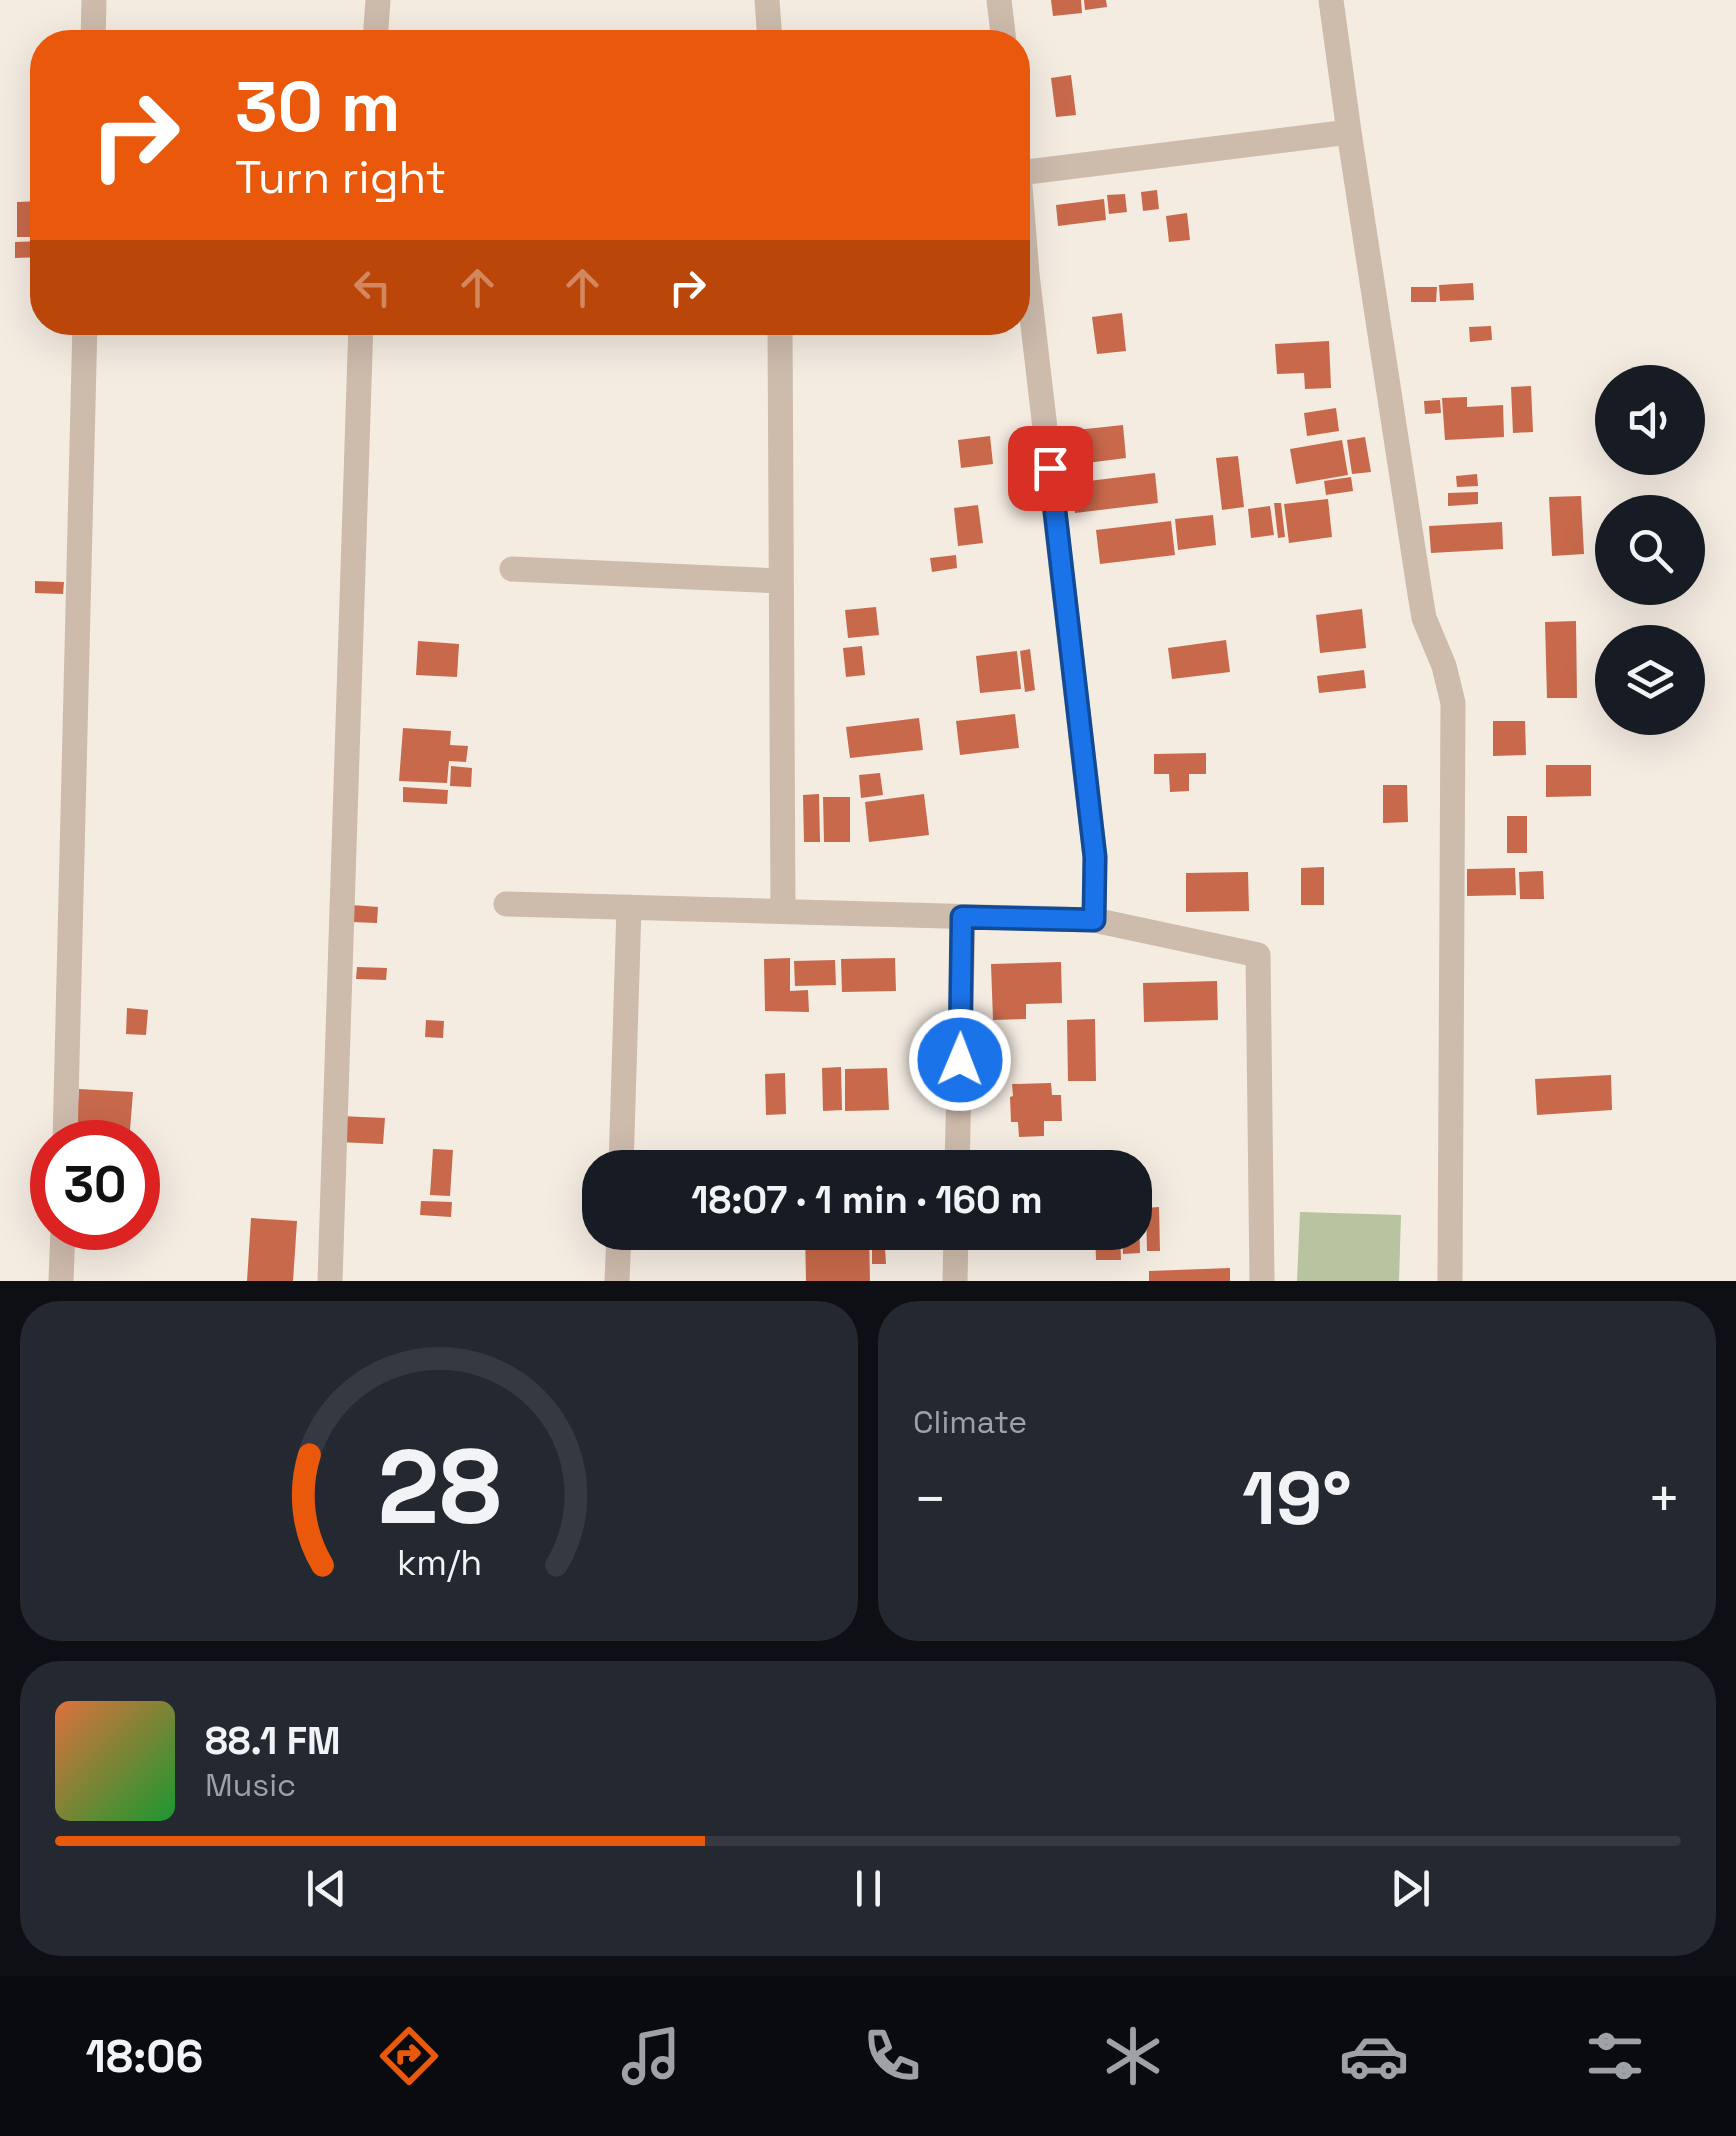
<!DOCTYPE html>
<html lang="en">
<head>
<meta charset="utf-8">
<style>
  :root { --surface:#171b24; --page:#242831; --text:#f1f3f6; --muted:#9ea1a6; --line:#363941; --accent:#ea580c }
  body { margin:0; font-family:"Space Grotesk",sans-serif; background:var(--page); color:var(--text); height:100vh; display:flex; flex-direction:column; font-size:38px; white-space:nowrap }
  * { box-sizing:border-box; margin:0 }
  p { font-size:32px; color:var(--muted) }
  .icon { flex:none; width:55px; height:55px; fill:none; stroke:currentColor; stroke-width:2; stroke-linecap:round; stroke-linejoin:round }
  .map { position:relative; height:1281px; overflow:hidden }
  .panel { display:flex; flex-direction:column; gap:20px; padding:20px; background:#0d0f14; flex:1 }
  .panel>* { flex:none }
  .top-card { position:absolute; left:30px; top:30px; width:1000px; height:305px; border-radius:40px; box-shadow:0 10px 40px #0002; background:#ea580c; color:#fff; overflow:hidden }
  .controls { position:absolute; left:1595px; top:365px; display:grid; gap:20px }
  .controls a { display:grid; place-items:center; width:110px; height:110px; border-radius:50%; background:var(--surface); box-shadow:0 10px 40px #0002; font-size:50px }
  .speed { position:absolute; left:30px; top:1120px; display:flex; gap:20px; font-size:50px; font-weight:700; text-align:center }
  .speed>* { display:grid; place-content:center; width:130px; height:130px; border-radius:50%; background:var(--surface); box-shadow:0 10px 40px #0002; line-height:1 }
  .speed .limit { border:15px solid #d22; background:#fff; color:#111 }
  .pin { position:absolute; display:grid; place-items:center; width:85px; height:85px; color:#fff; margin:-42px; border-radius:20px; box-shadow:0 5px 15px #0006 }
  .me { position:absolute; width:110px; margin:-55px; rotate:1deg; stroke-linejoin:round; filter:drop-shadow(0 0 8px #0008) }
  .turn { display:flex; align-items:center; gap:35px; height:210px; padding:0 40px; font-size:45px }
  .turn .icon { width:130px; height:130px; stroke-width:2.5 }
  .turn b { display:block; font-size:70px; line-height:85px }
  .lanes { display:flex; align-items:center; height:95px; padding:0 40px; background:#0003; justify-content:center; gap:50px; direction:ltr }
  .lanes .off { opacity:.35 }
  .big { font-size:75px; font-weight:800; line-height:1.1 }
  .panel .tile { flex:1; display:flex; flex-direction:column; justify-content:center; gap:15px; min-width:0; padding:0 35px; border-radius:40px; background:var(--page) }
  .panel .dial { align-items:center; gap:0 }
  .dial svg { height:260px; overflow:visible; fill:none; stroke:var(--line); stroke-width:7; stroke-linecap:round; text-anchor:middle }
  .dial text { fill:var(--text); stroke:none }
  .song { display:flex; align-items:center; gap:30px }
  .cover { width:120px; height:120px; border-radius:15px; background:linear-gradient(135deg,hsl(20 70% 55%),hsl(130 70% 35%)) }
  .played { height:10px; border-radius:5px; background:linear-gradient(90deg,var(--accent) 40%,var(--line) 40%) }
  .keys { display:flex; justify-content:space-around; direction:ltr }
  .heat { display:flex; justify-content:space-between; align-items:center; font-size:55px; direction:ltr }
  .panel .tiles { flex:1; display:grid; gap:20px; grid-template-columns:1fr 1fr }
  .tile:last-child { grid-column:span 2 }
  .trip { position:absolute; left:582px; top:1150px; width:570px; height:100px; border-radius:40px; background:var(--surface); box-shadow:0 10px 40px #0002; font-weight:800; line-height:100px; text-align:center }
  .dock { display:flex; height:160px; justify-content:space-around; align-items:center; background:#090b0e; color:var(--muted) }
  .dock .icon { width:70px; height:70px }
  .dock .active { color:var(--accent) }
  .dock b { font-size:45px; color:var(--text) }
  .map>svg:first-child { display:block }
  .green { fill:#b8c4a0 }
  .building { fill:#c8694b }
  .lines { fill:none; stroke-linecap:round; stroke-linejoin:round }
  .minor { stroke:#cdbbac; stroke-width:25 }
  .route-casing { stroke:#114b97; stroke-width:25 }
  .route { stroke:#1a73e8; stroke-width:18 }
</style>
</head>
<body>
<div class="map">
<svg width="1736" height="1281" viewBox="0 0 1736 1281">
  <rect width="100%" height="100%" fill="#f4ebe1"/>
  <path class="green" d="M 1300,1212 L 1401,1215 L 1399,1281 L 1297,1281 Z"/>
  <path class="building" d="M 1051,0 L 1081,0 L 1082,13 L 1053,16 Z
    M 1084,0 L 1106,0 L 1107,7 L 1085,10 Z
    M 1071,75 L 1076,115 L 1056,117 L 1051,78 Z
    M 1157,190 L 1159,209 L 1143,211 L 1141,192 Z
    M 1125,194 L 1127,212 L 1109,214 L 1107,195 Z
    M 1104,199 L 1106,220 L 1058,226 L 1056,205 Z
    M 42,201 L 42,237 L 17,237 L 17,202 Z
    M 1187,213 L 1190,240 L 1169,242 L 1166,216 Z
    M 42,241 L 42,257 L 15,258 L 15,242 Z
    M 1473,283 L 1474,300 L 1440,301 L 1439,285 Z
    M 1411,287 L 1437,287 L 1436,302 L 1411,302 Z
    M 1122,313 L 1126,351 L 1097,354 L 1092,317 Z
    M 1491,326 L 1492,340 L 1470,342 L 1469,327 Z
    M 1329,341 L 1331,388 L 1305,389 L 1304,373 L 1277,374 L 1275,344 Z
    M 1531,386 L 1533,432 L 1513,433 L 1511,387 Z
    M 1467,397 L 1467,407 L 1503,405 L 1504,437 L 1445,440 L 1442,398 Z
    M 1440,400 L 1441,413 L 1425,414 L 1424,401 Z
    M 1336,408 L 1339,431 L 1307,436 L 1304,413 Z
    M 1123,425 L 1126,458 L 1071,465 L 1067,431 Z
    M 990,436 L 993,464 L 961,468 L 958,440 Z
    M 1365,437 L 1371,472 L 1352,474 L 1347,440 Z
    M 1342,440 L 1348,475 L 1296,484 L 1290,449 Z
    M 1238,456 L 1244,507 L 1222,510 L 1216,458 Z
    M 1155,473 L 1158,503 L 1075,513 L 1072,483 Z
    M 1477,474 L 1478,486 L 1457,487 L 1456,476 Z
    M 1351,477 L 1353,491 L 1326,495 L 1324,481 Z
    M 1478,492 L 1478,504 L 1448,506 L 1448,493 Z
    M 1581,496 L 1584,554 L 1552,556 L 1549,497 Z
    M 1328,499 L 1332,537 L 1289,543 L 1284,504 Z
    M 1274,503 L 1281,503 L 1285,537 L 1278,538 Z
    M 978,505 L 983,543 L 958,546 L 954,508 Z
    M 1270,506 L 1274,535 L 1251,538 L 1248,509 Z
    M 1213,515 L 1216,545 L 1178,550 L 1175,519 Z
    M 1171,521 L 1175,555 L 1100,564 L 1096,530 Z
    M 1502,522 L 1503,549 L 1431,553 L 1429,526 Z
    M 956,555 L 957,568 L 932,572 L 930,558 Z
    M 35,581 L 64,582 L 63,594 L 35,593 Z
    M 876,607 L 879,635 L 848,638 L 845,610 Z
    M 1362,609 L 1366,648 L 1320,653 L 1316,615 Z
    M 1576,621 L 1577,698 L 1547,698 L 1545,622 Z
    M 1226,640 L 1230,672 L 1172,679 L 1168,648 Z
    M 418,641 L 459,644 L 457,677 L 416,675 Z
    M 862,646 L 865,675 L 846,677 L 843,648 Z
    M 1030,649 L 1035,690 L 1025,692 L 1020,651 Z
    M 1017,651 L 1021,689 L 980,693 L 976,656 Z
    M 1364,670 L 1366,688 L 1319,693 L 1317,676 Z
    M 1015,714 L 1019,748 L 960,755 L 956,721 Z
    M 919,718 L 923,750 L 850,758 L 846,727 Z
    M 1493,721 L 1525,721 L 1526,755 L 1493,756 Z
    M 403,728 L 451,731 L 450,745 L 468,746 L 466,762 L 449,761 L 447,783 L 399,781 Z
    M 1206,753 L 1206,774 L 1189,774 L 1189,791 L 1170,792 L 1169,774 L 1154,774 L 1154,754 Z
    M 1546,765 L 1591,765 L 1591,796 L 1546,797 Z
    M 451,766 L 472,768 L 471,787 L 450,786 Z
    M 880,773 L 883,795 L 861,798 L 859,775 Z
    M 1383,785 L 1407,785 L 1408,822 L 1383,823 Z
    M 403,787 L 448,790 L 447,804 L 403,802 Z
    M 819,794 L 820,842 L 804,842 L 803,795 Z
    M 924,794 L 929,835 L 869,842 L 865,802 Z
    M 823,797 L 850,797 L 850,842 L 824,842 Z
    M 1507,816 L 1527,816 L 1527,853 L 1507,853 Z
    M 1324,867 L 1324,905 L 1301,905 L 1301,868 Z
    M 1515,868 L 1516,895 L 1467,896 L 1467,869 Z
    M 1543,871 L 1544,899 L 1520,899 L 1519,872 Z
    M 1248,872 L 1249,911 L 1186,912 L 1186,873 Z
    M 352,905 L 378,907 L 377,923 L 351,922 Z
    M 790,958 L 790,991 L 808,990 L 809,1012 L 765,1011 L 764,959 Z
    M 895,958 L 896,991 L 842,992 L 841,959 Z
    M 835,960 L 836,985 L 795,986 L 794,961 Z
    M 1061,962 L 1062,1003 L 1026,1004 L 1026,1019 L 993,1020 L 991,964 Z
    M 357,967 L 387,968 L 386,980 L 356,979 Z
    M 1217,981 L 1218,1020 L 1144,1022 L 1143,983 Z
    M 127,1008 L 148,1010 L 146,1035 L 126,1034 Z
    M 1095,1019 L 1096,1081 L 1068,1081 L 1067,1020 Z
    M 426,1020 L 444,1021 L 443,1038 L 425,1037 Z
    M 841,1067 L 842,1110 L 823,1111 L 822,1068 Z
    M 887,1068 L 889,1110 L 845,1111 L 845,1069 Z
    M 785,1073 L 786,1114 L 766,1115 L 765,1074 Z
    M 1611,1075 L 1612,1110 L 1537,1115 L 1535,1079 Z
    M 1051,1083 L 1052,1095 L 1061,1095 L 1062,1121 L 1044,1121 L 1044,1136 L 1019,1137 L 1018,1122 L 1011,1122 L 1010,1097 L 1013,1096 L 1012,1084 Z
    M 79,1089 L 133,1092 L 129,1142 L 75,1142 Z
    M 340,1116 L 385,1118 L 383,1144 L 338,1142 Z
    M 433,1149 L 453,1150 L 450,1196 L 430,1195 Z
    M 421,1201 L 452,1202 L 451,1217 L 420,1215 Z
    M 1135,1205 L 1139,1205 L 1140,1253 L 1123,1254 L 1122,1232 L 1135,1232 Z
    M 1159,1207 L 1160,1251 L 1147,1251 L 1146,1208 Z
    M 251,1218 L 297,1221 L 293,1281 L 247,1281 Z
    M 761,1232 L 794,1232 L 795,1242 L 762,1243 Z
    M 805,1232 L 869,1232 L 870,1281 L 806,1281 Z
    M 1095,1232 L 1120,1232 L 1121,1260 L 1096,1260 Z
    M 872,1248 L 885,1248 L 886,1264 L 872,1264 Z
    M 1230,1268 L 1230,1281 L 1149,1281 L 1149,1271 Z"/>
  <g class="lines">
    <path class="minor" d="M 767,0 L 770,42
      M 999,0 L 1004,42
      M 1331,0 L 1349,132 L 1420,594 L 1424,618 L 1444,666 L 1453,703 L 1450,1281
      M 93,42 L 94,0
      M 375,42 L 378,0
      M 1018,161 L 1027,274 L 1095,857 L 1094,920
      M 1019,173 L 1349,132
      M 780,322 L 783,911
      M 512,569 L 781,581
      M 506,904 L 1094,920 L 1258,955 L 1262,1281
      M 65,1142 L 85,322
      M 621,1168 L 629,907
      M 957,1168 L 963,917
      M 61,1281 L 63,1228
      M 330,1281 L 361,322
      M 617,1281 L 619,1232
      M 955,1281 L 956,1232"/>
  </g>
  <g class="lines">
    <g class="route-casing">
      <path id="route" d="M 960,1060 L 962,917 L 1094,920 L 1095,857 L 1050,468"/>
    </g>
    <use href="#route" class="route"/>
  </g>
</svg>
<div class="controls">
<a><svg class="icon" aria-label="sound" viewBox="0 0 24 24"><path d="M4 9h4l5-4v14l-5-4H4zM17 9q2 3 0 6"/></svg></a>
<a><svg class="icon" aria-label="search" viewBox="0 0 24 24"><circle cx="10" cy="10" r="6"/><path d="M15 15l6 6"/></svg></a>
<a><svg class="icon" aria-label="layers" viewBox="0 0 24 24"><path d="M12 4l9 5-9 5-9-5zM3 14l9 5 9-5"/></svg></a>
</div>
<div class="speed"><div class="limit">30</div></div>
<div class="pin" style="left:1050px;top:468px;background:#d93025"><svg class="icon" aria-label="arrive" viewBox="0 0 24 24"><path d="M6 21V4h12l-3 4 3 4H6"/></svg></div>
<svg class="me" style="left:960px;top:1060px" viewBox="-20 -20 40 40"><circle r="17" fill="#1a73e8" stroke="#fff" stroke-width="3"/><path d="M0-11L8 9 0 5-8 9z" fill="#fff"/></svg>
<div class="trip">18:07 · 1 min · 160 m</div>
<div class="top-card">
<div class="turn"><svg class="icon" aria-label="right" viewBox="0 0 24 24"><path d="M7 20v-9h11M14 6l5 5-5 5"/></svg><div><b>30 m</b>Turn right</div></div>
<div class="lanes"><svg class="icon off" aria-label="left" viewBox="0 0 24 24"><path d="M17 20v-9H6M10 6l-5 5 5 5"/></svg><svg class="icon off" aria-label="ahead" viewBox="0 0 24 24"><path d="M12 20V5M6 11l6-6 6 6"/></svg><svg class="icon off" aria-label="ahead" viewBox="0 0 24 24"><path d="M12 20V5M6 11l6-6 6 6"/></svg><svg class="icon" aria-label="right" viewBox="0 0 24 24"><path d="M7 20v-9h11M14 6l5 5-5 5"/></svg></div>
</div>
</div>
<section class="panel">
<div class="tiles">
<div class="tile dial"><svg viewBox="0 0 100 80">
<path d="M14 69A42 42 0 1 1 86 69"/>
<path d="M14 69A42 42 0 0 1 10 35" stroke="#ea580c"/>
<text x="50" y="56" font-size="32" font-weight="700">28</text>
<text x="50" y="72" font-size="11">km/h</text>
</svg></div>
<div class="tile"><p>Climate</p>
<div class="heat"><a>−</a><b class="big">19°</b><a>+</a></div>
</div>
<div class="tile">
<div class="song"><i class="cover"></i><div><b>88.1 FM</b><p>Music</p></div></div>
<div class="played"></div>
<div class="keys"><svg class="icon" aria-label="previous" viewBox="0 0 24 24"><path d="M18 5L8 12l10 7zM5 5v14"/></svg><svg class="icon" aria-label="pause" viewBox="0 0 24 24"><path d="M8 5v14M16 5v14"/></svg><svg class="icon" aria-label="next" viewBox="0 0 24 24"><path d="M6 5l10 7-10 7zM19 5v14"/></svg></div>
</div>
</div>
</section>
<nav class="dock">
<b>18:06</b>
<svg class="icon active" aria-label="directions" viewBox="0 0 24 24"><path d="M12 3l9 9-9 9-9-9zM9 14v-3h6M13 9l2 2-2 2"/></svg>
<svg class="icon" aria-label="music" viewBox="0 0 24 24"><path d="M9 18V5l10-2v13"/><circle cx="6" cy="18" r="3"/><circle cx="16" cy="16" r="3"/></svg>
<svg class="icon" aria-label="phone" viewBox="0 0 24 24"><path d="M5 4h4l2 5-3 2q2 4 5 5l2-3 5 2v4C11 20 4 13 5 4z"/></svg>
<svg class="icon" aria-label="climate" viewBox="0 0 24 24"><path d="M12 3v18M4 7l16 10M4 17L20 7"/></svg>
<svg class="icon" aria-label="car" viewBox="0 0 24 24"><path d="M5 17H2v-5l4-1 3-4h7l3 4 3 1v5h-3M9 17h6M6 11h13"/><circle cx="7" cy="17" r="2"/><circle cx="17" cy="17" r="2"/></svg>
<svg class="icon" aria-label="filters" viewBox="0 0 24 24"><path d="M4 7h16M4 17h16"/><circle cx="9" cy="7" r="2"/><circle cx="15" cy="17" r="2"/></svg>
</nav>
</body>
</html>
